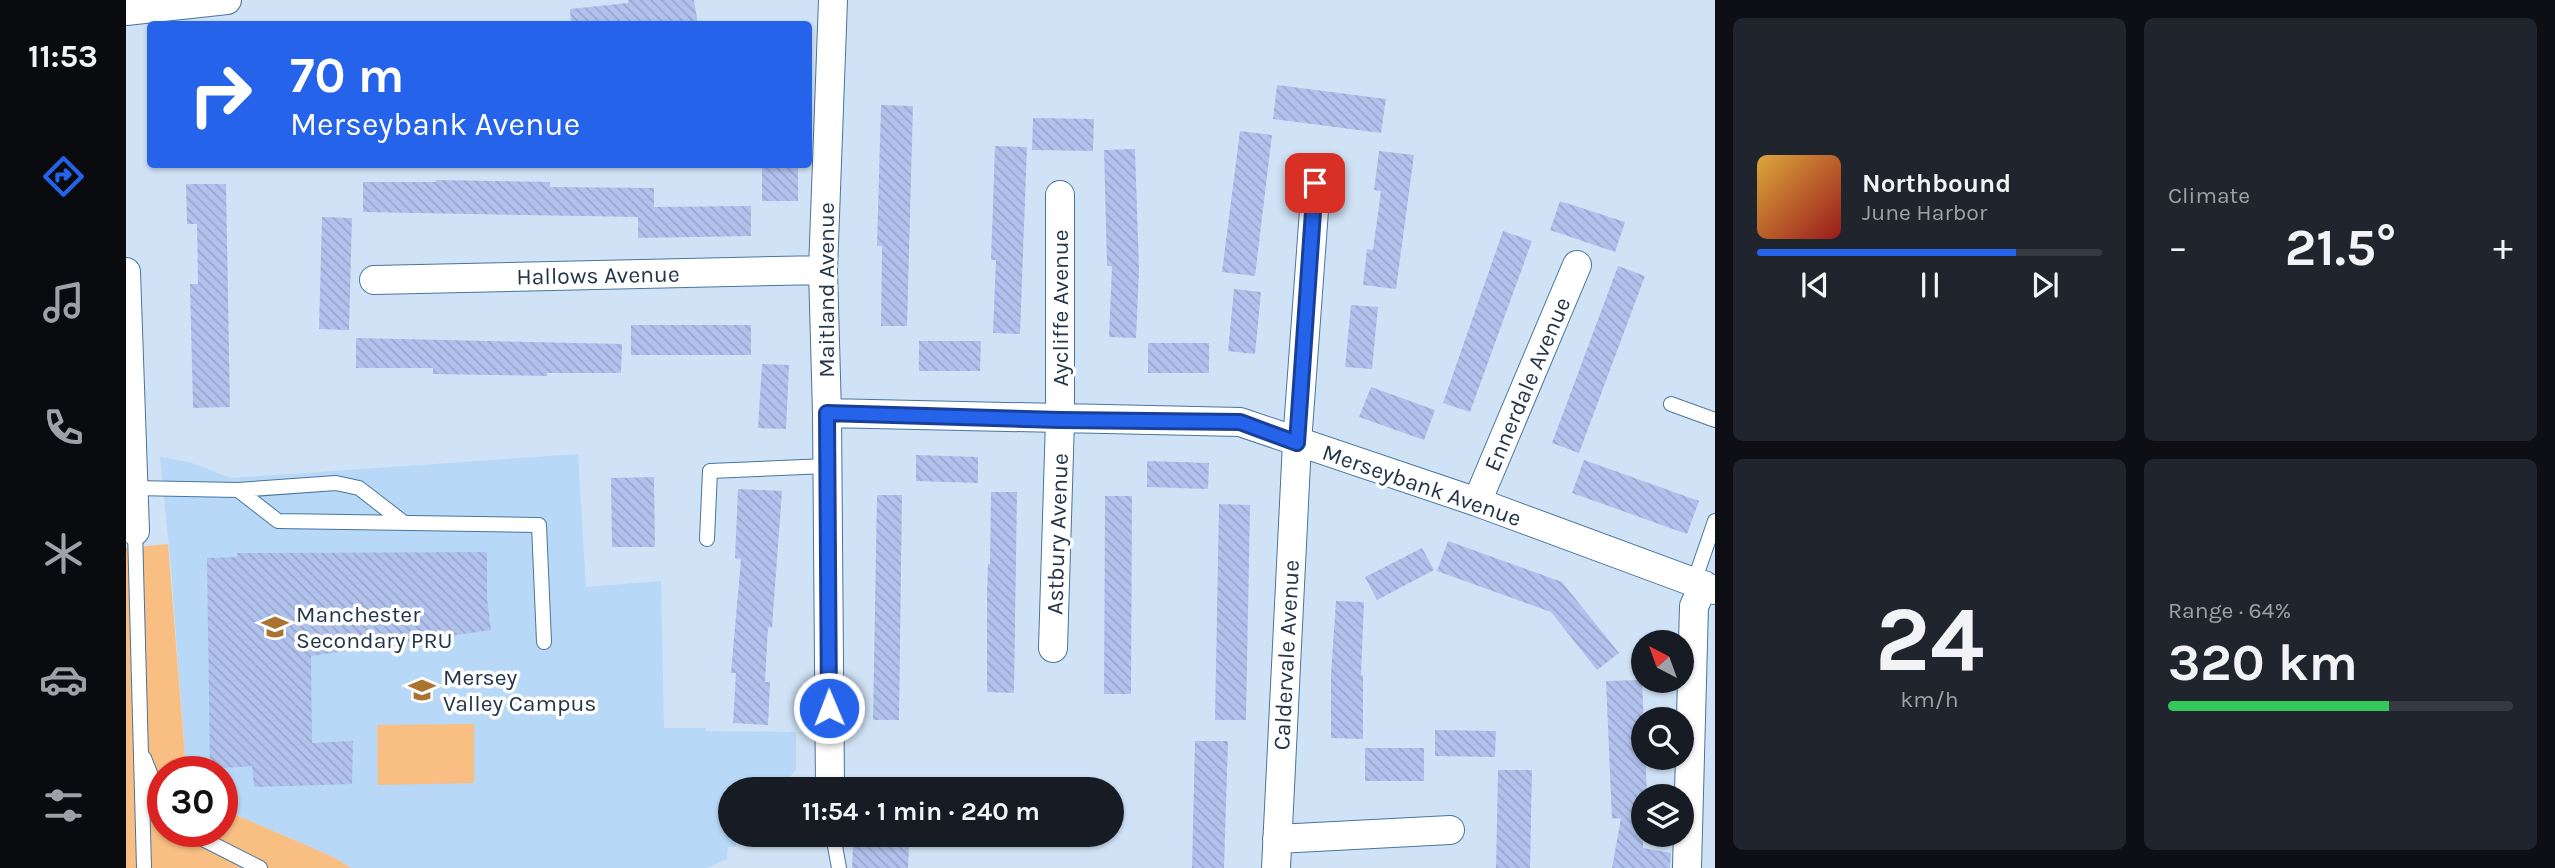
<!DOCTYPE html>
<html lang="en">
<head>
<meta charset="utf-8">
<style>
  :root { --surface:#171b24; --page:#20242c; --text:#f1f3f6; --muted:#9ea1a6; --line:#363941; --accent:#2563eb }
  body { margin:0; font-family:Karla,sans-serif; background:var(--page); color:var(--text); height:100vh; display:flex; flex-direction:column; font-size:26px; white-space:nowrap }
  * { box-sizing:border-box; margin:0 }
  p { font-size:23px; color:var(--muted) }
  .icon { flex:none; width:38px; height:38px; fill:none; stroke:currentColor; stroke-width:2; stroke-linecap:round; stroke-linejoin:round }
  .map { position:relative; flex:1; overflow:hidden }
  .panel { display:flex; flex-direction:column; gap:18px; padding:18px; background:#0d0f14; width:840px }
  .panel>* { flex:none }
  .hud { position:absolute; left:21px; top:21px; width:665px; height:147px; border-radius:7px; box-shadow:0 2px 5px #0004; background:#2563eb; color:#fff; overflow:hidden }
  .needle { width:46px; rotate:319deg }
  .fabs { position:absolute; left:1505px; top:630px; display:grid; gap:14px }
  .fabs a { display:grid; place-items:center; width:63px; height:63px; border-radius:50%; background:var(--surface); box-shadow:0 2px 5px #0004; font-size:35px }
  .speed { position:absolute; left:21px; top:756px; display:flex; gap:14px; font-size:35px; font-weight:700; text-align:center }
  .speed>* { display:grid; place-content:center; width:91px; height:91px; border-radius:50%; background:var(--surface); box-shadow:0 2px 5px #0004; line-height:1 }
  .speed .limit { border:10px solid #d22; background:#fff; color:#111 }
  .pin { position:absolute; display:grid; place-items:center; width:60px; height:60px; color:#fff; margin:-30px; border-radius:14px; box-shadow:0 4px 10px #0006 }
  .me { position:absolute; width:77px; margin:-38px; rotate:359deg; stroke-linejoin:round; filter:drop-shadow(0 0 5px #0008) }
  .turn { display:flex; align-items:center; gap:24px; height:147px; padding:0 28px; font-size:32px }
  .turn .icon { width:91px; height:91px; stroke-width:2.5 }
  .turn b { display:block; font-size:49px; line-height:60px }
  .big { font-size:52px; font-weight:700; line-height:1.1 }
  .panel .widget { flex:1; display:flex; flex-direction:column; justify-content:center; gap:10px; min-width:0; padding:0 24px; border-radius:10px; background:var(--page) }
  .panel .dial { align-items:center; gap:0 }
  .dial b { font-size:91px; line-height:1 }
  .song { display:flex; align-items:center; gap:21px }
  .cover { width:84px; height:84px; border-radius:10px; background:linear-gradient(135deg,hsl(40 70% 55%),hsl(0 70% 35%)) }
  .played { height:7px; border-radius:4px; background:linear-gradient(90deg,var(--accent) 75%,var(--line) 75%) }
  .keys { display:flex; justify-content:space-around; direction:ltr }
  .heat { display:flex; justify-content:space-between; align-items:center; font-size:38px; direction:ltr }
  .charge { height:10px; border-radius:5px; background:linear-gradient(90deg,#34c759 64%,var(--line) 0) }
  .panel .tiles { flex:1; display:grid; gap:18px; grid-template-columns:repeat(2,1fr) }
  .trip { position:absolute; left:592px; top:777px; width:406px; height:70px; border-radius:35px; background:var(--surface); box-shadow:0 2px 5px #0004; font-weight:700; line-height:70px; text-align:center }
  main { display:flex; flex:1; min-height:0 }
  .dock { display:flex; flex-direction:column; width:126px; justify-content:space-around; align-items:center; background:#090b0e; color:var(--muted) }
  .dock .icon { width:49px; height:49px }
  .dock .selected { color:var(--accent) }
  .dock b { font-size:32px; color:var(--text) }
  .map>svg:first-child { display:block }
  .built { fill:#b7d8f7 }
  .grass { fill:#f9bf82 }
  .building { fill:url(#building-back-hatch) }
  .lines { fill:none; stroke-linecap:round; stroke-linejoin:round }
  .lane-casing { stroke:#47759f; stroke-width:16 }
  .street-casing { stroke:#47759f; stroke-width:30 }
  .lane { stroke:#fff; stroke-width:14 }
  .street { stroke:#fff; stroke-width:28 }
  .route-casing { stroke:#184099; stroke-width:18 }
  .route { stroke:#2563eb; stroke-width:12 }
  .labels { text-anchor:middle; stroke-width:7; stroke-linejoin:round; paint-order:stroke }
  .street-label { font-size:23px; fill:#233649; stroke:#fff }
  .poi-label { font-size:23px; fill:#233649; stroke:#fff; text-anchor:start }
</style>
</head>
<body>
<main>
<nav class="dock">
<b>11:53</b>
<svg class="icon selected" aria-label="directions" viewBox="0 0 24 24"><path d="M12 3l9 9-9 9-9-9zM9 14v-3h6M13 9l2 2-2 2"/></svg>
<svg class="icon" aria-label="music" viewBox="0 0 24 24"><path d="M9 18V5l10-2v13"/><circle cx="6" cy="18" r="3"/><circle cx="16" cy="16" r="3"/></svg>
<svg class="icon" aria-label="phone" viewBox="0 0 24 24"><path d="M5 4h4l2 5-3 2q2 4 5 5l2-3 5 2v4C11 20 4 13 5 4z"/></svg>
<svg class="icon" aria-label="climate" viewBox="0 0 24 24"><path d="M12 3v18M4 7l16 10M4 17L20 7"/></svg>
<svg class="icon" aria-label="car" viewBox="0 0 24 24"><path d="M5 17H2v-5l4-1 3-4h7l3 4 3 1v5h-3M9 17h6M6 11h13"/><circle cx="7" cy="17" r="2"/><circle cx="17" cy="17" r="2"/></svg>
<svg class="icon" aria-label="filters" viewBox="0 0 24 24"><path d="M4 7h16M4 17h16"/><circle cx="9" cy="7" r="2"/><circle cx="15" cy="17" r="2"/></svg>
</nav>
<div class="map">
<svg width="1589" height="868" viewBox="0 0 1589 868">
  <defs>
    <pattern id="building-back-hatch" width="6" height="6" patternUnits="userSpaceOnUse" patternTransform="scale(1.75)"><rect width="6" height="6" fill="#b0c1ec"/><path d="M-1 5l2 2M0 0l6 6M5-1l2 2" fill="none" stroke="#97a6cc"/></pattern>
  </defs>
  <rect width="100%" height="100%" fill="#d0e3f6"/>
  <path class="built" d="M 452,454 L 460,587 L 535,581 L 538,728 L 580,728 L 580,731 L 670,732 L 670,770 L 653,789 L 604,789 L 604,835 L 611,835 L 610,847 L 602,847 L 601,859 L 580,868 L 226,868 L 203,855 L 96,809 L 96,772 L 63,772 L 60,769 L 45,568 L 34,457 L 63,462 L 105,478 Z"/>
  <path class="grass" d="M 42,544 L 60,769 L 63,772 L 37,772 L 37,831 L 96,831 L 96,809 L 203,855 L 226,868 L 0,868 L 0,548 Z
    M 348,724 L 348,783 L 252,785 L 251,725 Z"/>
  <path class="building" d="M 502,0 L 568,0 L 572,24 L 445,24 L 444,9 L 502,3 Z
    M 1151,85 L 1260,99 L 1255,133 L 1147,119 Z
    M 755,105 L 787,106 L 781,326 L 755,326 L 756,246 L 751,246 Z
    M 907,118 L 968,119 L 967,151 L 906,150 Z
    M 1114,131 L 1146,135 L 1129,276 L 1096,272 Z
    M 869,146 L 901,147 L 894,334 L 867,333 L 870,260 L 865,260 Z
    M 1009,149 L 1013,270 L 1010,338 L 983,337 L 986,266 L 981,266 L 978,150 Z
    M 1253,151 L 1288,155 L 1270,289 L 1237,285 L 1241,249 L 1247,250 L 1255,191 L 1248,190 Z
    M 636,164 L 672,164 L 672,201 L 636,201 Z
    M 310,180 L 424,182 L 424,187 L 528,188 L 528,207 L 625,206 L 625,236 L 512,238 L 512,217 L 237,212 L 237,182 L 310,182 Z
    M 60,184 L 100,184 L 104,407 L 67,408 L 64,284 L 72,284 L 71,224 L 61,224 Z
    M 1434,201 L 1499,222 L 1489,252 L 1424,230 Z
    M 196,217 L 226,218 L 223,330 L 193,329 Z
    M 1377,231 L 1406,241 L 1344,412 L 1317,403 Z
    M 1492,266 L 1519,276 L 1453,453 L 1426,443 Z
    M 1108,289 L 1135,292 L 1129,354 L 1102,351 Z
    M 1225,305 L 1252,307 L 1246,369 L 1219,367 Z
    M 505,325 L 625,325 L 625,355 L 505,355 Z
    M 230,338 L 496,344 L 495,373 L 421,373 L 421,376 L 307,374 L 307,368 L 230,368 Z
    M 793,341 L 855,341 L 854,371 L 793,371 Z
    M 1022,343 L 1083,343 L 1083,373 L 1022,373 Z
    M 636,364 L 663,365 L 660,429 L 632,428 Z
    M 1245,387 L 1309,410 L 1298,440 L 1233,417 Z
    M 790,455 L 852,457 L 852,483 L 790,481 Z
    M 1458,460 L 1573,501 L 1561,534 L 1446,493 Z
    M 1021,461 L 1083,463 L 1082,489 L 1021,487 Z
    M 528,477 L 529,547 L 486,547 L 485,478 Z
    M 612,489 L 656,491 L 646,628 L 642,627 L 639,682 L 644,682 L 642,725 L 607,723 L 610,673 L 605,673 L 615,559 L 609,558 Z
    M 865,492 L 891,492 L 888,693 L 861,692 L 861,593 L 862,564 L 864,564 Z
    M 751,495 L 776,495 L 773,720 L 747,720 Z
    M 979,496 L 1006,496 L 1005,694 L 978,694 Z
    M 1093,504 L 1124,505 L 1120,720 L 1089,720 Z
    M 1322,541 L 1436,582 L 1493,653 L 1471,670 L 1425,612 L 1311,571 Z
    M 1296,548 L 1308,570 L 1251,600 L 1239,577 Z
    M 361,552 L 361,598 L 365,630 L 185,656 L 186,743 L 227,741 L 226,784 L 128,787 L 126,766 L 84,769 L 81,558 L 111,557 L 111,553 Z
    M 1210,601 L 1238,602 L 1235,675 L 1237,675 L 1237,739 L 1205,738 L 1205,675 Z
    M 1516,680 L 1521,796 L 1517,796 L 1517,848 L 1545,853 L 1544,868 L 1486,868 L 1495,818 L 1486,819 L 1480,681 Z
    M 1309,730 L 1370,731 L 1369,757 L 1309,756 Z
    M 1069,741 L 1102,741 L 1098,868 L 1066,868 Z
    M 1239,748 L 1298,748 L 1298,781 L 1239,781 Z
    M 1372,770 L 1406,770 L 1404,868 L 1370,868 Z
    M 727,844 L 783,845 L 782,868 L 726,868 Z"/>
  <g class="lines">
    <g class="lane-casing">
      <path id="lane" d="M 1545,404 L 1589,420
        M 7,488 L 112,490 L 152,521 L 413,525 L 418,642
        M 112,490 L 210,483 L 233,488 L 277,522
        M 9,531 L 18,868
        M 581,539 L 584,471 L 701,466
        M 1568,582 L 1589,521
        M 18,758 L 37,806
        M 61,831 L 134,868
        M 707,835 L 713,868"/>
    </g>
    <g class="street-casing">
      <path id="street" d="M 0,11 L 101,0
        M 0,272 L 9,531
        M 248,280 L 697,270
        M 701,413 L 1114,422 L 1351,502 L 1589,590
        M 1351,502 L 1451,265
        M 927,648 L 934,420 L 934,195
        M 704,789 L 701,413 L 697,270 L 707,0
        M 1151,839 L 1324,830
        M 1150,868 L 1171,443 L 1190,183
        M 1561,868 L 1568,606 L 1578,585"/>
    </g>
    <use href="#lane" class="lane"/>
    <use href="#street" class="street"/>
  </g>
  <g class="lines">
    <g class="route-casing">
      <path id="route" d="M 703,708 L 701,413 L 934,420 L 1114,422 L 1171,443 L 1189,183"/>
    </g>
    <use href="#route" class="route"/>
  </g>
  <defs>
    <g id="school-bare" transform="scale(2.1)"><path d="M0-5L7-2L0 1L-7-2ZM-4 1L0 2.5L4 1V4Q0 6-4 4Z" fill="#aa7330" stroke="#fff" stroke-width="2.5" paint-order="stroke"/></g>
  </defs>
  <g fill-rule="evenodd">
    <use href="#school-bare" x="149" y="627"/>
    <use href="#school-bare" x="296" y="690"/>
  </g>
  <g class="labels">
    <g class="street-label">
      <text transform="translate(472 275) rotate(-1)" y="8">Hallows Avenue</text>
      <text transform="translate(700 290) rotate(-90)" y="8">Maitland Avenue</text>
      <text transform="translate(934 308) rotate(-90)" y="8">Aycliffe Avenue</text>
      <text transform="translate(1401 384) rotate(-67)" y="8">Ennerdale Avenue</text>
      <text transform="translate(1296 485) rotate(19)" y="8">Merseybank Avenue</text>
      <text transform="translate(931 534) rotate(-88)" y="8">Astbury Avenue</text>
      <text transform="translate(1160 655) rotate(-87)" y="8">Caldervale Avenue</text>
    </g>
    <g class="poi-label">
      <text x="170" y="622">Manchester<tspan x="170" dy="26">Secondary PRU</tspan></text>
      <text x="317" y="685">Mersey<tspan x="317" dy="26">Valley Campus</tspan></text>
    </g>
  </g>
</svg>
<div class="fabs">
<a><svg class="needle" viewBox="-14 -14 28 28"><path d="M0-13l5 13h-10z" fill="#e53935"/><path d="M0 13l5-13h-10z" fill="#9ea1a6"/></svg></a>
<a><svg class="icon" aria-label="search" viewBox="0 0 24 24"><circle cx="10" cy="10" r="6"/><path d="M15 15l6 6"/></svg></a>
<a><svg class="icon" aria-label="layers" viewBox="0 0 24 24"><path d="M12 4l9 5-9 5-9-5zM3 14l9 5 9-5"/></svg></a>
</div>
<div class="speed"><div class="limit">30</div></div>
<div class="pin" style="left:1189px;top:183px;background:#d93025"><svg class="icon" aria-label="arrive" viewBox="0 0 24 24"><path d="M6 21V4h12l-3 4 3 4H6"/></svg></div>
<svg class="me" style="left:703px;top:708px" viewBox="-20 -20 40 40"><circle r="17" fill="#2563eb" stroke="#fff" stroke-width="3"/><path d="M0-11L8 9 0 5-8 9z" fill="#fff"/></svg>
<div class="trip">11:54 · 1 min · 240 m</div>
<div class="hud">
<div class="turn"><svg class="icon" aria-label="right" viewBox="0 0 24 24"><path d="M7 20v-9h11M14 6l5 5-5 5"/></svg><div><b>70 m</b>Merseybank Avenue</div></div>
</div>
</div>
<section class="panel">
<div class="tiles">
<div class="widget">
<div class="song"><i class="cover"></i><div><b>Northbound</b><p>June Harbor</p></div></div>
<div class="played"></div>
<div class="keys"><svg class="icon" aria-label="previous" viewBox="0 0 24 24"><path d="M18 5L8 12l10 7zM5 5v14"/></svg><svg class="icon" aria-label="pause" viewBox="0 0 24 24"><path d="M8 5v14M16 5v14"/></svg><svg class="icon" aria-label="next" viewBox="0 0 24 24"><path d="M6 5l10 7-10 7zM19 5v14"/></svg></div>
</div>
<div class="widget"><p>Climate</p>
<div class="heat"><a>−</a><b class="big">21.5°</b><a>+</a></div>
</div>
<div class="widget dial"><b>24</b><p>km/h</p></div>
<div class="widget"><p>Range · 64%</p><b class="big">320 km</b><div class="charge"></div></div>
</div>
</section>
</main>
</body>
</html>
